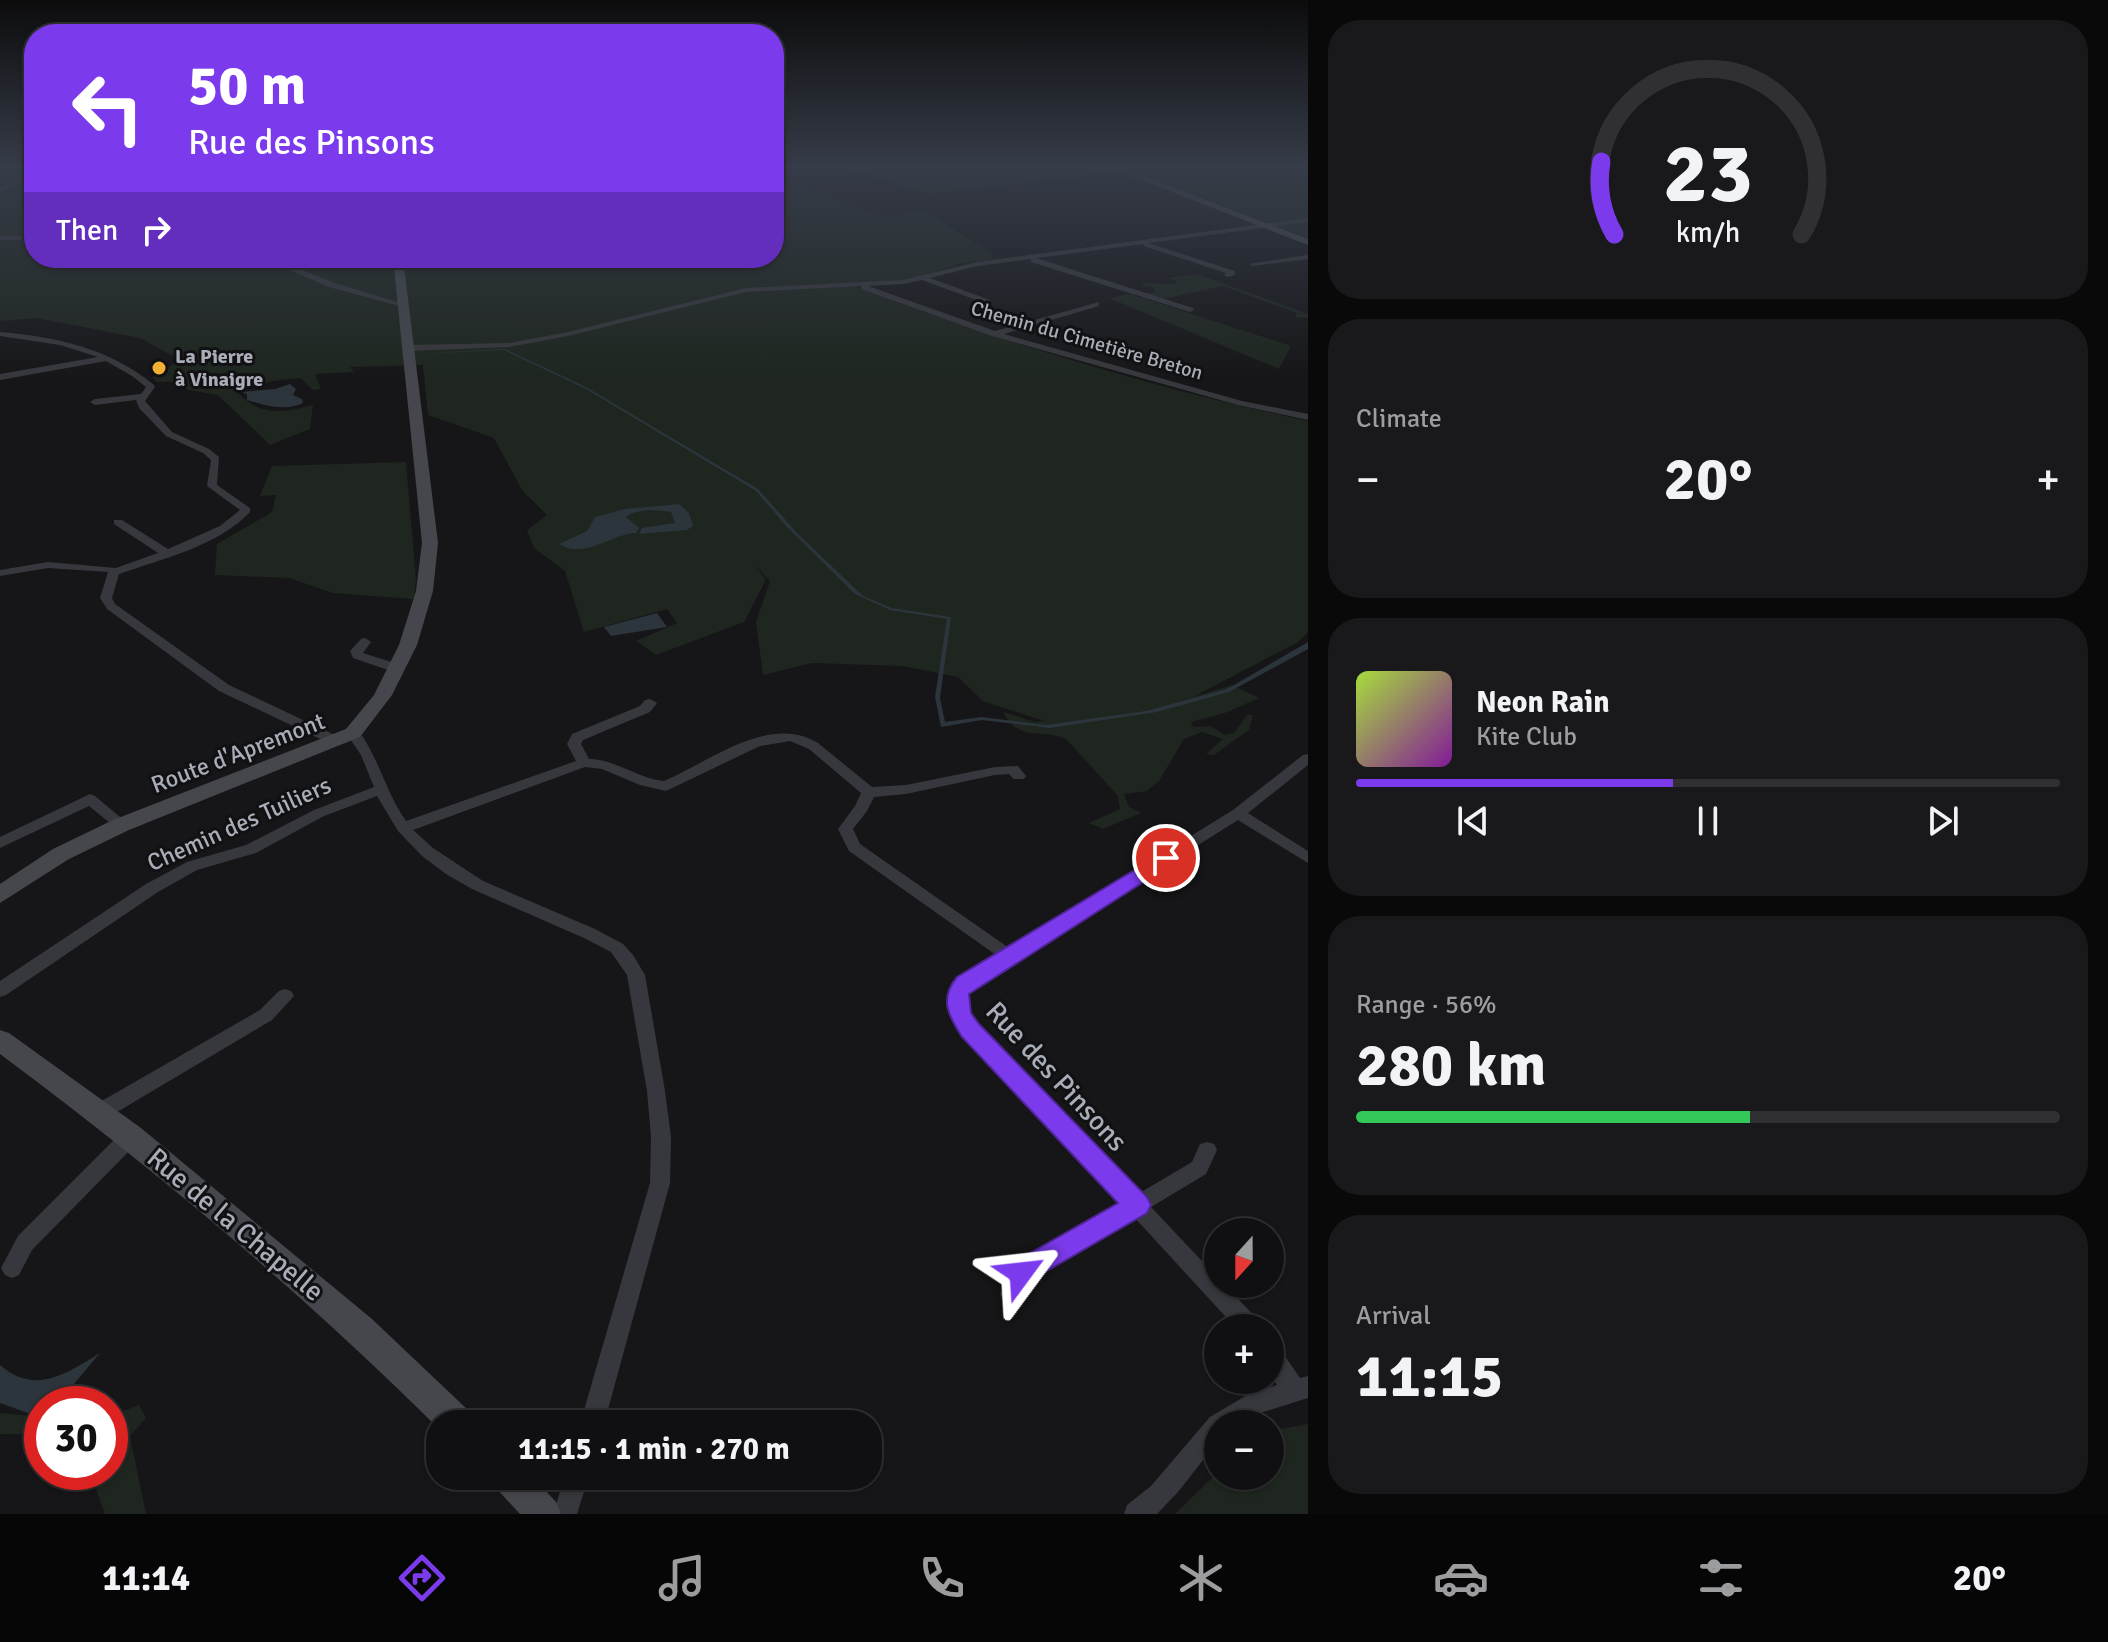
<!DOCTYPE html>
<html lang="en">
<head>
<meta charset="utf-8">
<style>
  :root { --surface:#101012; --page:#19191b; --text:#f1f3f6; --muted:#9c9d9f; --line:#303032; --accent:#7c3aed }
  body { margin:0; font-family:Signika,sans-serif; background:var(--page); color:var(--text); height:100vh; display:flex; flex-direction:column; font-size:30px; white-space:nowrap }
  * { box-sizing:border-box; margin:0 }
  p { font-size:26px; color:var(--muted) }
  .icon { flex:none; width:44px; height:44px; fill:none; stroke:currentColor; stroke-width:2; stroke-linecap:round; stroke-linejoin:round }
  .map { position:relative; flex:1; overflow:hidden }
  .panel { display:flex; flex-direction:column; gap:20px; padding:20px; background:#09090a; width:800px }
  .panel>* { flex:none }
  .guide { position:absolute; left:24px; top:24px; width:760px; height:244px; border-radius:32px; box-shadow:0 2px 6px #0004,0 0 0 2px var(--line); background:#7c3aed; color:#fff; overflow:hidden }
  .needle { width:52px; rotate:201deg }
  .buttons { position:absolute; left:1204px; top:1218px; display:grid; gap:16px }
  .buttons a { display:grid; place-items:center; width:80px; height:80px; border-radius:50%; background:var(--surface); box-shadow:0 2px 6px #0004,0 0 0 2px var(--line); font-size:40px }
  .speed { position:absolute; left:24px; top:1386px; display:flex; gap:16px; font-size:40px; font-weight:700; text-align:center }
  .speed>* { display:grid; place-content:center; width:104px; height:104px; border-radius:50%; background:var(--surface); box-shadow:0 2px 6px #0004,0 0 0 2px var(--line); line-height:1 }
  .speed .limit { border:12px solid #d22; background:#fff; color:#111 }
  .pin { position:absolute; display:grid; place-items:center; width:68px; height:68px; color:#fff; margin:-34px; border:4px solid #fff; border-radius:50%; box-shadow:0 2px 8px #0007 }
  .me { position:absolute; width:88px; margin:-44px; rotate:60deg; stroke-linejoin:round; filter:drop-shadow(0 0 6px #0008) }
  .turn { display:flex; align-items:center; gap:28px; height:168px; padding:0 32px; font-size:36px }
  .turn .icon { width:104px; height:104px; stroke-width:2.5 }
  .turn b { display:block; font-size:56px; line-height:68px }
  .then { display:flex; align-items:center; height:76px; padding:0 32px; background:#0003; gap:16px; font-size:30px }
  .big { font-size:60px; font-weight:800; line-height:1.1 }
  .panel .tile { flex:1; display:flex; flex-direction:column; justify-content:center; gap:12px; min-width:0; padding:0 28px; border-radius:32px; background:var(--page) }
  .panel .dial { align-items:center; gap:0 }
  .dial svg { height:208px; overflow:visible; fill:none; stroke:var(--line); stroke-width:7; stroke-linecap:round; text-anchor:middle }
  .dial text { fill:var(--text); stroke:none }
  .song { display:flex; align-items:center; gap:24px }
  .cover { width:96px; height:96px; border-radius:12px; background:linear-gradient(135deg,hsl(80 70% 55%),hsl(290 70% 35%)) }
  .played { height:8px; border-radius:4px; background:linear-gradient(90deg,var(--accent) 45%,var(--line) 45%) }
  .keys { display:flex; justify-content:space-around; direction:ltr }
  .heat { display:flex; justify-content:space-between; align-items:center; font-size:44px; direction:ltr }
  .charge { height:12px; border-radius:6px; background:linear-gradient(90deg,#34c759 56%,var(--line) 0) }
  .trip { position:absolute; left:426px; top:1410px; width:456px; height:80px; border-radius:32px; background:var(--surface); box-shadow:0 2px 6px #0004,0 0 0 2px var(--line); font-weight:800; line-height:80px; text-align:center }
  .menu { display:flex; height:128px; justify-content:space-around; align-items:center; background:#060607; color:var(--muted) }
  .menu .icon { width:56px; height:56px }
  .menu .selected { color:var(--accent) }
  .menu b { font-size:36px; color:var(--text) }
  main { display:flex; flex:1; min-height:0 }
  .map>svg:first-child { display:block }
  .green { fill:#1e261f }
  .water { fill:#2c353c }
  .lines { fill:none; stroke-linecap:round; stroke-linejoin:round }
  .street { fill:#37383d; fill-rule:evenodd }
  .secondary { fill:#45474d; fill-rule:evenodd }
  .route { fill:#7c3aed; stroke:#51269a; stroke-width:2 }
  .poi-dot { fill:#f2b134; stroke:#111113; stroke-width:3 }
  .labels { text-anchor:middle; stroke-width:6; stroke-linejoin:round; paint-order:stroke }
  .far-street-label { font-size:20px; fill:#a8adb8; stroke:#111113 }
  .far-poi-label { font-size:20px; font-weight:bold; fill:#a8adb8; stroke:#111113; text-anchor:start }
  .street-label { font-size:24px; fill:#a8adb8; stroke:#111113 }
  .near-street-label { font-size:28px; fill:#a8adb8; stroke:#111113 }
</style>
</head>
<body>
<main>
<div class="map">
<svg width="1308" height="1514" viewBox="0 0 1308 1514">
  <rect width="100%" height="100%" fill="#161618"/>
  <path class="green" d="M 0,168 L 34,168 L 34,258 L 774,258 L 774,177 L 886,218 L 923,210 L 989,251 L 994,259 L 958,264 L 911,280 L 856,283 L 857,287 C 1003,343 1155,388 1308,421 L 1308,632 L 1298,642 L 1193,697 L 1232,685 L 1259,698 L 1225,713 L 1191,722 L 1193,727 L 1211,726 L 1224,735 L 1234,733 L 1247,715 L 1253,715 L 1249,730 L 1214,755 L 1206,754 L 1223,739 L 1202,732 L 1184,739 L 1159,781 L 1147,791 L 1124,794 L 1129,807 L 1141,813 L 1103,829 L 1089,823 L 1120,809 L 1118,796 L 1066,739 C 1039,728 1020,743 1003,712 L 1035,722 L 1044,721 L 983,701 L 958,677 L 902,666 L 812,663 L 763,675 L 756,622 L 770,581 L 755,566 L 766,580 L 744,622 L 656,655 L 636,641 L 677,623 L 667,609 L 584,632 L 565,571 L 534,548 L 527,530 L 547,515 L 522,490 L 494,438 L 428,415 L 423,365 L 350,367 L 354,372 L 315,374 L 321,389 L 313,390 L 301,378 L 272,381 L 237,392 C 262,417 280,413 313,405 L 310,429 L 270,445 L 218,395 L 189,390 L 173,382 L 157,382 L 152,377 L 180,360 L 140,338 L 37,318 L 0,321 Z
    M 845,168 L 1111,168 L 1121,172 L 929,194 Z
    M 1124,168 L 1308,168 L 1308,239 L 1132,171 Z
    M 1197,274 L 1308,314 L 1308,318 L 1295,317 L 1297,313 L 1223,286 L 1160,300 L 1145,295 L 1154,292 L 1154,288 L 1141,286 L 1144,283 L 1174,284 L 1178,281 L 1167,278 Z
    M 1130,294 L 1291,346 L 1279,369 L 1109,298 Z
    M 406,462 L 416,580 L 414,599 L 333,593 L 289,578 L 215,575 L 217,544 L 272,512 L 276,495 L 260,496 L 272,466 Z
    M 139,1405 L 146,1418 L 130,1436 L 146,1514 L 105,1514 L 90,1472 L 110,1472 L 110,1416 Z
    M 0,1413 L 42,1417 L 42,1435 L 0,1434 Z
    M 1308,1424 L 1308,1514 L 1175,1514 L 1218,1472 L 1218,1476 L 1270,1476 L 1270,1431 Z"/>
  <path class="water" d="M 505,349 L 586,387 L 758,489 L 798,534 L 863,596 L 892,608 L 951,617 L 940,698 L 945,722 L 981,717 L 1046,725 L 1146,711 L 1227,689 L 1308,642 L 1308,649 L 1229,692 L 1157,712 L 1050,728 L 982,720 L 941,727 L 935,697 L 947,619 L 890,610 L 855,594 L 787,527 L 756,491 L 586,389 L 504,350 L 414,354 Z
    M 290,384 L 296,389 L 293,395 L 302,399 L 303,403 C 285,412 264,405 247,400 L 247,394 L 241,392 L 275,389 Z
    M 679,504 L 689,513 L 693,526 L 687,530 L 639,534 L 642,528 L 675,523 L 671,512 C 657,510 637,508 626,517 L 639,528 L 636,533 C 611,534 585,560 559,544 L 587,531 L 595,517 L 625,509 Z
    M 657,613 L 667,627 L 611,636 L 604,627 Z
    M 100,1353 L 57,1404 L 42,1404 L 42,1418 L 0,1403 L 0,1365 C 35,1396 67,1373 100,1353 Z"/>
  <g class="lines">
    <path class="street" d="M 34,172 L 34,176 L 0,192 L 0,188 Z
      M 1308,218 L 1308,222 L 1148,243 L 1235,271 L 1235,275 L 1228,277 L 1224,275 L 1226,273 L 1144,246 L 1143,244 L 1036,258 L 1193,308 L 1194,310 L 1190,312 L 1031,262 L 1031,259 L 977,266 L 930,278 L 990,300 L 990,304 L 987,304 L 922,280 L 903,284 L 868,286 L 995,331 L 1099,302 L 1099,306 L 1004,334 L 1242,401 L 1308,414 L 1308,420 L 1238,405 L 992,336 L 861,289 L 861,286 L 746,292 L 568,336 L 509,347 L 408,351 L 404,348 L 408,345 L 509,343 L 568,332 L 746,288 L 903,280 L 977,262 Z
      M 0,236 L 34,236 L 34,240 L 0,240 Z
      M 1308,255 L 1308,259 L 1253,266 L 1249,264 Z
      M 262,258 L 272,258 L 335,283 L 407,305 L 403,307 L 329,287 Z
      M 0,332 C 57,337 109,348 154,385 L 155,387 L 145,401 L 172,432 L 209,449 L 219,457 L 217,485 L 250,508 L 250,512 C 218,546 162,559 119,574 L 112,598 L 115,604 L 229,685 L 341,738 L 343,741 L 341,744 L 331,744 L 219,691 L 107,609 L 100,598 L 108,572 L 48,568 L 0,576 L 0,570 L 48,562 L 116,568 L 158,553 L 114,524 L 114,520 L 122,520 L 168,549 L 220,526 L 240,510 L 207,486 L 211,460 L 203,453 L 166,436 L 139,408 L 136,400 L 95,405 L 90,402 L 95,399 L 141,394 L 146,387 L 132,376 L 106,361 L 0,380 L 0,374 L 98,357 L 60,345 L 0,336 Z
      M 365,638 L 371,642 L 363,653 L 401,665 L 402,668 L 401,671 L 391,671 L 353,658 L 350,651 L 361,639 Z
      M 650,699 L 657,703 L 650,712 L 583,740 L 581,744 L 589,759 C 616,759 638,779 664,781 C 709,762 769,713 818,743 L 872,787 L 906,785 L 995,767 L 1018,766 L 1026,776 L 1024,779 L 1014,779 L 1009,774 L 995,775 L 906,794 L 874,797 L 867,811 L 853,829 L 860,844 L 1009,948 L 1233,810 L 1303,755 L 1308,754 L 1308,765 L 1248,813 L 1308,851 L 1308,863 L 1238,820 L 971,988 L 967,993 L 969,1013 L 977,1025 L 1138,1194 L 1192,1162 L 1200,1144 L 1207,1142 L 1214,1144 L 1217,1150 L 1206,1174 L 1151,1207 L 1218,1278 L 1218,1284 L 1224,1284 L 1259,1321 L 1262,1328 L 1236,1328 L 1134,1217 L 1028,1280 L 1019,1301 L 1011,1304 L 1003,1301 L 1000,1294 L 1014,1266 L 1121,1203 L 965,1035 C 931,988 958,979 996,955 L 849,851 L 838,829 L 855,806 L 861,793 L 809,749 L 790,741 L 760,746 L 666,791 L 640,785 L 602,769 L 585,767 L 413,830 L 433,848 L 483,881 L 595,929 L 623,944 L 633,955 L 645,975 L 665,1091 L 671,1137 L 670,1183 L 604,1424 L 580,1424 L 650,1183 L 651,1137 L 647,1091 L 627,975 L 611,952 L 584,938 L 472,889 L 446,874 L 422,856 L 398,831 L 377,796 L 324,816 L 256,853 L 197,870 L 158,892 L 6,995 L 0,997 L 0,981 L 146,884 L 187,862 L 246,845 L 314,810 L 374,787 L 361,755 L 346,733 L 348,730 L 358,730 C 379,758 386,793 406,821 L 576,761 L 567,744 L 572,734 L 640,706 L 645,700 Z
      M 90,794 L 95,796 L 126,822 L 128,825 L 126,828 L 116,828 L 89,806 L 0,848 L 0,837 Z
      M 285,989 L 291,991 L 294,996 L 272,1020 L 107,1118 L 100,1120 L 93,1118 L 91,1112 L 93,1106 L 260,1010 L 279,991 Z
      M 131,1128 L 138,1130 L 141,1136 L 138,1142 L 32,1250 L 19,1275 L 12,1278 L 5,1275 L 1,1268 L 18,1236 L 124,1130 Z
      M 1270,1343 L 1278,1346 L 1300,1378 L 1308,1376 L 1308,1398 L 1260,1413 L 1242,1424 L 1218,1424 L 1218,1441 L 1178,1492 L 1157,1514 L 1124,1514 L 1127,1505 L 1151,1486 L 1210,1417 L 1247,1395 L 1277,1385 L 1270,1374 Z
      M 565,1476 L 589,1476 L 577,1514 L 553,1514 Z"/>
    <path class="secondary" d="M 1111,168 L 1123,168 L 1308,239 L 1308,245 Z
      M 393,258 L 403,258 L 438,543 L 433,591 L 417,645 L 392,695 L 360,737 L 129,830 L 69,859 L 0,903 L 0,884 L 53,849 L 113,820 L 346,729 L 374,695 L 399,645 L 416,591 L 422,543 Z
      M 0,1030 L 9,1033 L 141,1128 L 372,1319 L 470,1412 L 475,1424 L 440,1424 L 440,1430 C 302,1293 156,1170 0,1054 Z
      M 491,1476 L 532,1476 L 556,1502 L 561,1514 L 520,1514 L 496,1488 Z"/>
  </g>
  <linearGradient id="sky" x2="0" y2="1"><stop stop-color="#0c0c0d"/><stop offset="0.44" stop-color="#363c48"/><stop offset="1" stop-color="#363c48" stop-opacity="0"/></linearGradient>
  <rect width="1308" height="380" fill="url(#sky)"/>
  <path class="route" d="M 1166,851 L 1173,853 L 1176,858 L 1173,863 L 969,994 L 971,1013 L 979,1024 L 1147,1197 L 1151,1205 L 1147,1213 L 1021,1286 L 1011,1282 L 1007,1273 L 1011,1264 L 1118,1203 L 962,1037 C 948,1015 939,999 957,977 Z"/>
  <circle class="poi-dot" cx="159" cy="368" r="8"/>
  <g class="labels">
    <g class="far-street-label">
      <text transform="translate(1087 340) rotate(16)" y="7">Chemin du Cimetière Breton</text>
    </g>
    <g class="far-poi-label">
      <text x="175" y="363">La Pierre<tspan x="175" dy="23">à Vinaigre</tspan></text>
    </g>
    <g class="street-label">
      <text transform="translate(238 753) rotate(-21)" y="8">Route d'Apremont</text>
      <text transform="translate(239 824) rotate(-24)" y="8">Chemin des Tuiliers</text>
    </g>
    <g class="near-street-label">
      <text transform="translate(1057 1076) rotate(47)" y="10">Rue des Pinsons</text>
      <text transform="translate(236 1224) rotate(40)" y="10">Rue de la Chapelle</text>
    </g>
  </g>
</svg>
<div class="buttons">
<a><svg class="needle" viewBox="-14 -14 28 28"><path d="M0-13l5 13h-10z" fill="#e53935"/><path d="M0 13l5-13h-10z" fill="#9c9d9f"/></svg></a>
<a>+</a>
<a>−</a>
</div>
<div class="speed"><div class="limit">30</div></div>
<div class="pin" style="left:1166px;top:858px;background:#d93025"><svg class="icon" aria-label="arrive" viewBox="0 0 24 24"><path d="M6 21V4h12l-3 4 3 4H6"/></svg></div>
<svg class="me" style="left:1021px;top:1273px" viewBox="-20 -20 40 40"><path d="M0-17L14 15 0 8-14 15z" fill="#7c3aed" stroke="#fff" stroke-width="4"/></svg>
<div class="trip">11:15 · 1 min · 270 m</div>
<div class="guide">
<div class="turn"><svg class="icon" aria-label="left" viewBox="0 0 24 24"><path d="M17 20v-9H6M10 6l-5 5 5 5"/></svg><div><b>50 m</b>Rue des Pinsons</div></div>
<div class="then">Then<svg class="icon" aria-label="right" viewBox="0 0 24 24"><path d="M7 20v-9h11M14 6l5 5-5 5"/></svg></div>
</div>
</div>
<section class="panel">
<div class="tile dial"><svg viewBox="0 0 100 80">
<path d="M14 69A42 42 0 1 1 86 69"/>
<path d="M14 69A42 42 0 0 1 9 41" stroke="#7c3aed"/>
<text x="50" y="56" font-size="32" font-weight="700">23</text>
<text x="50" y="72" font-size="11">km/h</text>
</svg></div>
<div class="tile"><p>Climate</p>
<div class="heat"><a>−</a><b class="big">20°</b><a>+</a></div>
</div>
<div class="tile">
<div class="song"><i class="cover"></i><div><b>Neon Rain</b><p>Kite Club</p></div></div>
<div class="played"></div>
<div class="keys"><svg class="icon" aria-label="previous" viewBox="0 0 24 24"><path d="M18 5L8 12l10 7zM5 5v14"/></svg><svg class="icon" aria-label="pause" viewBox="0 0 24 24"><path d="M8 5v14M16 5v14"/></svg><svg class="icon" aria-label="next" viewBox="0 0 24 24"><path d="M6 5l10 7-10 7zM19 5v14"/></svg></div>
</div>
<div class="tile"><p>Range · 56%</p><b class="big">280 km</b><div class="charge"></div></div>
<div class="tile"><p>Arrival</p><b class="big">11:15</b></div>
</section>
</main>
<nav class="menu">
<b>11:14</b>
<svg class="icon selected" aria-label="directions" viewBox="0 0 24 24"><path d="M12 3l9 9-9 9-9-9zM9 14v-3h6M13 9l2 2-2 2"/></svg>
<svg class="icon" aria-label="music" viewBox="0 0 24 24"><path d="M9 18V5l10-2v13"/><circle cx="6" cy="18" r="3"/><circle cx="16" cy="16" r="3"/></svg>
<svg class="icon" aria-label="phone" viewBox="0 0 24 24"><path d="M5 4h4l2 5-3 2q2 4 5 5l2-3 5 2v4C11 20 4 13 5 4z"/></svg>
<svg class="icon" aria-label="climate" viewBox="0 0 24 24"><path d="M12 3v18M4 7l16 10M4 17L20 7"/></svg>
<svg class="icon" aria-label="car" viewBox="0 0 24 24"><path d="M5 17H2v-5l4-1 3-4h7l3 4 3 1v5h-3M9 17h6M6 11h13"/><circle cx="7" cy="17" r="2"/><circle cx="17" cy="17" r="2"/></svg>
<svg class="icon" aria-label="filters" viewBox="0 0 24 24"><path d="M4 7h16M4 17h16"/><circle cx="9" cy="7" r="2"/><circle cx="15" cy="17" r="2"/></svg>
<b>20°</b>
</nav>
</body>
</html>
